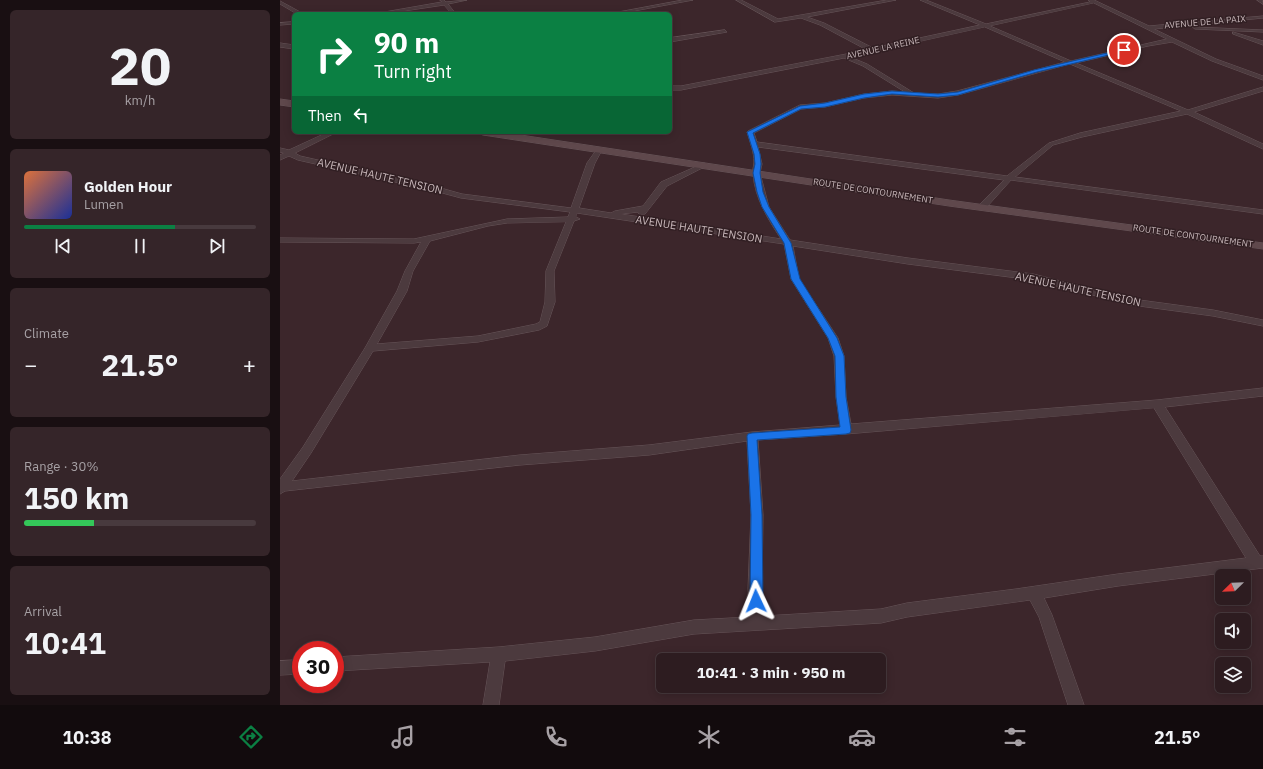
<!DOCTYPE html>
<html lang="en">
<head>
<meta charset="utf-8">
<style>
  :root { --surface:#2d1c20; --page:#352529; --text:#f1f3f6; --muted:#a7a1a5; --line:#483a3e; --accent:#0b8043 }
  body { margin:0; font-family:"IBM Plex Sans",sans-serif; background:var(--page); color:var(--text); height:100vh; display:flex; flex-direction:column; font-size:15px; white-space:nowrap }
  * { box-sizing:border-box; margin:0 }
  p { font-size:13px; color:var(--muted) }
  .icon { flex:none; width:22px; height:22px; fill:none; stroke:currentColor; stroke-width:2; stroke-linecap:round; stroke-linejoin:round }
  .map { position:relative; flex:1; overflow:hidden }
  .panel { display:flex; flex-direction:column; gap:10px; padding:10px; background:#190f12; width:280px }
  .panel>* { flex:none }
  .top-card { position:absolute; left:12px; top:12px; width:380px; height:122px; border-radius:6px; box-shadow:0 2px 10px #0003,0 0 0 1px var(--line); background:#0b8043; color:#fff; overflow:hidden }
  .needle { width:26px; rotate:247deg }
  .fabs { position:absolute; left:935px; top:569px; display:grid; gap:8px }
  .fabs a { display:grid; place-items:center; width:36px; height:36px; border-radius:6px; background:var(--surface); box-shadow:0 2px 10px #0003,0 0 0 1px var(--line); font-size:20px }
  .speed { position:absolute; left:12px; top:641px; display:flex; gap:8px; font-size:20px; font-weight:700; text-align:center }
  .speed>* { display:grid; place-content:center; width:52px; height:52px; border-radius:50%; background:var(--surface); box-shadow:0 2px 10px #0003,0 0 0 1px var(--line); line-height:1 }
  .speed .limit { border:6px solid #d22; background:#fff; color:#111 }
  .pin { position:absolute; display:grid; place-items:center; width:34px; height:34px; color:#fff; margin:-17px; border:2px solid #fff; border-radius:50%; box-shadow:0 1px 4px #0007 }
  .me { position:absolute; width:44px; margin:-22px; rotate:358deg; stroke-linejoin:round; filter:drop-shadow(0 0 3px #0008) }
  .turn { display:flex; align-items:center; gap:14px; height:84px; padding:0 16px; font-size:18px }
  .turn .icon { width:52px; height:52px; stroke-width:2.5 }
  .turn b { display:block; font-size:28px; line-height:34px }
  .then { display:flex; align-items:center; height:38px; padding:0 16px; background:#0003; gap:8px; font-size:15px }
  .big { font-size:30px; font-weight:700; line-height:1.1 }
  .panel .tile { flex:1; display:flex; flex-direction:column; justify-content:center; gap:6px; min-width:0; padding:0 14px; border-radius:6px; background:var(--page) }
  .panel .dial { align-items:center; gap:0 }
  .dial b { font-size:52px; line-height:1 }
  .song { display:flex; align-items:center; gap:12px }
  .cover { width:48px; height:48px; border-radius:6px; background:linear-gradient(135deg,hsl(20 70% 55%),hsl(230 70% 35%)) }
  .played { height:4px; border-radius:2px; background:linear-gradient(90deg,var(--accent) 65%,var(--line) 65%) }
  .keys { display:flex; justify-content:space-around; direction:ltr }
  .heat { display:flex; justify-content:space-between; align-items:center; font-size:22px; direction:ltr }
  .charge { height:6px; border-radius:3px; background:linear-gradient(90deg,#34c759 30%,var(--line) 0) }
  .trip { position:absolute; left:376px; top:653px; width:230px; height:40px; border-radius:6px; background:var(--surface); box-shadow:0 2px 10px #0003,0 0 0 1px var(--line); font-weight:700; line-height:40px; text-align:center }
  .tabs { display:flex; height:64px; justify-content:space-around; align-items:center; background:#120b0d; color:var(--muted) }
  .tabs .icon { width:28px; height:28px }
  .tabs .on { color:var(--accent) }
  .tabs b { font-size:18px; color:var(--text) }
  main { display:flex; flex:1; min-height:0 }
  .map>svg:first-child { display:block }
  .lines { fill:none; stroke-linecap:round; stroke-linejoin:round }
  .street-casing { stroke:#675559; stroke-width:1 }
  .secondary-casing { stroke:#675559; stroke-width:1 }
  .street { fill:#4c3a3e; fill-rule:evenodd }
  .secondary { fill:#5f484c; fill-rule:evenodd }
  .route { fill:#1a73e8; stroke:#114b97 }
  .labels { text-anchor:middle; stroke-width:3; stroke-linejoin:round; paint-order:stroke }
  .far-street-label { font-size:9px; fill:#c7b6b9; stroke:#311f23 }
  .street-label { font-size:11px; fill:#c7b6b9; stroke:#311f23 }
</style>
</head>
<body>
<main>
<section class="panel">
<div class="tile dial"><b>20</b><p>km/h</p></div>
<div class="tile">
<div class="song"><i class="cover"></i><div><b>Golden Hour</b><p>Lumen</p></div></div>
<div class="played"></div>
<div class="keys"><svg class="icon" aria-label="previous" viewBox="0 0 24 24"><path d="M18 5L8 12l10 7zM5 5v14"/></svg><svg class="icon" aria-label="pause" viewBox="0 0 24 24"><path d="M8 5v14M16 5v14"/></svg><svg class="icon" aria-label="next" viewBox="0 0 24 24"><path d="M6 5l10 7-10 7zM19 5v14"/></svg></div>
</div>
<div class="tile"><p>Climate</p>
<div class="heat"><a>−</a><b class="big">21.5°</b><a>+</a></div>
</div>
<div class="tile"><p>Range · 30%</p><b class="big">150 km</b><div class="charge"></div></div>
<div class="tile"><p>Arrival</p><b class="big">10:41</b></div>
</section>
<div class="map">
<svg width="983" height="705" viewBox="0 0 983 705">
  <rect width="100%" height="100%" fill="#3c262b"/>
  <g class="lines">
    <g class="street-casing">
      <path id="street" d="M 160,0 L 164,0 L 166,2 L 187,0 L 168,4 L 176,14 L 172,14 L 164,5 L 104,14 L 93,14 L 162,2 Z
        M 403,0 L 413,0 L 338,14 L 328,14 Z
        M 456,0 L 461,0 L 498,19 L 607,0 L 616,0 L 527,17 L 544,23 L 593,48 L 700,25 L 640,0 L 646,0 L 706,24 L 810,2 L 808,0 L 814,0 L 869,26 L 983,16 L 983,18 L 874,29 L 936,59 L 983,76 L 983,80 L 932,61 L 892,42 L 868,46 L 796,63 L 908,110 L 983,87 L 983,91 L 914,112 L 983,144 L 983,149 L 907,114 L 802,137 L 773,145 L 735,177 L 983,210 L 983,214 L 731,180 L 705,209 L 699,209 L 699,205 L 724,180 L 478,147 L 482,164 L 480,173 L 489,207 L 510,240 L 628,258 L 753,274 L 852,299 L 933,310 L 983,320 L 983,326 L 933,316 L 852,305 L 753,280 L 628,264 L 513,246 L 519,279 L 558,338 L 564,356 L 566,397 L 571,424 L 877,400 L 983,388 L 983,396 L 885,407 L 980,556 L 983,556 L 983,568 L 838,586 L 764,598 L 772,615 L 804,705 L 788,705 L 759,617 L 750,600 L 627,617 L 601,623 L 414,634 L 315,651 L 225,661 L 219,705 L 203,705 L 210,662 L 55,671 L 55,657 L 219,647 L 315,637 L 414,620 L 470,617 L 468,589 L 471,515 L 467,441 L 369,455 L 240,465 L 5,491 L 0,494 L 0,479 L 23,447 L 85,348 L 117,291 L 125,271 L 141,242 L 134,243 L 0,242 L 0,238 L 134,239 L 227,219 L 288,217 L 290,212 L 181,198 L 155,191 L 18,160 L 9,156 L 0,160 L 0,155 L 4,153 L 0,152 L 0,148 L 9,150 L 48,132 L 57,132 L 15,153 L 20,156 L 157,187 L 182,194 L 291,208 L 307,163 L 317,149 L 319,148 L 322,150 L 315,163 L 299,208 L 331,213 L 335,211 L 363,206 L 381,182 L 424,163 L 426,164 L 426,166 L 387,186 L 365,214 L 359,214 L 358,212 L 341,214 L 501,239 C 488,219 475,199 473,174 C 472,170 474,166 474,162 C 474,152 470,142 467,132 L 468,131 L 520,105 L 545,103 L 584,94 L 612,91 L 625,92 L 583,66 L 564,58 L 401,90 L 390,90 L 390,86 L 401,86 L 587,50 L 540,25 L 521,18 L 495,22 ZM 814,3 L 887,39 L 791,61 L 710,26 ZM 705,27 L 785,62 L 677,91 L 658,94 L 634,93 L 587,64 L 570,57 ZM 790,64 L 901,111 L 800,133 L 769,143 L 727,176 L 477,142 L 474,133 L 521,109 L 545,107 L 584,98 L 612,95 L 658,98 L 678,95 ZM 297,213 L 504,244 L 511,279 L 548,338 L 554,356 L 556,397 L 560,425 L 472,432 L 369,445 L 240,455 L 12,481 L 31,453 L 93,351 L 198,342 L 259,330 L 267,326 L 275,302 L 274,271 L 294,221 L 300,219 L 296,217 ZM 286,222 L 266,271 L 265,302 L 260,322 L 256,324 L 198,336 L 97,344 L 127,291 L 133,271 L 150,241 L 208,226 L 227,223 ZM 874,408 L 966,558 L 838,574 L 736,589 L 627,603 L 601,609 L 484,616 L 482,589 L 483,515 L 478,440 L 566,434 Z
        M 977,0 L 982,0 L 983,4 Z
        M 0,1 L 22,13 L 22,14 L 17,14 L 0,4 Z
        M 14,22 L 14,24 L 0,25 L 0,23 Z
        M 913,27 L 983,30 L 983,32 L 915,29 Z
        M 445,30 L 447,32 L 390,42 L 390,38 Z
        M 953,32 L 983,41 L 983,45 L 953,34 Z
        M 0,43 L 14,45 L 14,49 L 0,47 Z
        M 21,660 L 21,674 L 0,675 L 0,661 Z"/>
    </g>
    <g class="secondary-casing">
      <path id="secondary" d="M 0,99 L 14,101 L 14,107 L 0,105 Z
        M 198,132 L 221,132 L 669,200 L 983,243 L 983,249 L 669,206 L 203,135 Z"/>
    </g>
    <use href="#street" class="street"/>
    <use href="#secondary" class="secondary"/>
  </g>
  <path class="route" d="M 844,49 L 846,51 L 757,72 L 678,95 L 658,97 L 612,94 L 584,98 L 545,107 L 521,109 L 473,133 L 480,154 L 481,164 L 480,173 L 483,192 L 489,207 L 511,243 L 520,279 L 557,338 L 564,356 L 566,397 L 571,430 L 570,433 L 566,434 L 477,440 L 482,515 L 483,601 L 481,605 L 476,607 L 472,605 L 470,601 L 471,515 L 467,436 L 468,434 L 472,433 L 560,427 L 556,397 L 555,356 L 548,338 L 511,279 L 504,243 L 482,207 L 477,192 L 473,173 L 475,164 L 474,154 L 467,132 L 520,106 L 545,103 L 584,94 L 612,91 L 658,94 L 678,92 L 754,70 Z"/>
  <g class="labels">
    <g class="far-street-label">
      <text transform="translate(925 22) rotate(-5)" y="3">AVENUE DE LA PAIX</text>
      <text transform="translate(603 48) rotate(-13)" y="3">AVENUE LA REINE</text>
      <text transform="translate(593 191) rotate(9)" y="3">ROUTE DE CONTOURNEMENT</text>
      <text transform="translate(913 236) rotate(8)" y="3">ROUTE DE CONTOURNEMENT</text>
    </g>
    <g class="street-label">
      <text transform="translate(100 176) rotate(13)" y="4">AVENUE HAUTE TENSION</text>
      <text transform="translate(419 229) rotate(9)" y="4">AVENUE HAUTE TENSION</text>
      <text transform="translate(798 289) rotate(12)" y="4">AVENUE HAUTE TENSION</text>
    </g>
  </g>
</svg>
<div class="fabs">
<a><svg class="needle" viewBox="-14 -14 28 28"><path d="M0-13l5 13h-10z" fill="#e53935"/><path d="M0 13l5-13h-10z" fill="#a7a1a5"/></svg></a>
<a><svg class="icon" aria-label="sound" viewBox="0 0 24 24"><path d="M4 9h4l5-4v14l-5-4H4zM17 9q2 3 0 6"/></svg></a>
<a><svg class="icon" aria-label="layers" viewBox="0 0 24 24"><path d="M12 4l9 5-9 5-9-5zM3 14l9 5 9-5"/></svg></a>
</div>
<div class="speed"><div class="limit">30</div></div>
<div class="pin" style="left:844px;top:50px;background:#d93025"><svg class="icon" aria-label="arrive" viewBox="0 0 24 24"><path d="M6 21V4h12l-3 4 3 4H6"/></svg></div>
<svg class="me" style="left:476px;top:601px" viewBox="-20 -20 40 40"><path d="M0-17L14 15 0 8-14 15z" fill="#1a73e8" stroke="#fff" stroke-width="4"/></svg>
<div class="trip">10:41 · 3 min · 950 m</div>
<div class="top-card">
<div class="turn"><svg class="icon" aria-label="right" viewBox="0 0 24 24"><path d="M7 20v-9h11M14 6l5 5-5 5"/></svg><div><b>90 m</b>Turn right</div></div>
<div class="then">Then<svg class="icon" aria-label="left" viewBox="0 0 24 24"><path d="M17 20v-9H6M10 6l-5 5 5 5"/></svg></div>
</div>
</div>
</main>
<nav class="tabs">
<b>10:38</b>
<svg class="icon on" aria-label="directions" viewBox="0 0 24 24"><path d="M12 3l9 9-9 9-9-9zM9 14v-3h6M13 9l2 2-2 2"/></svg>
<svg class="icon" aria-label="music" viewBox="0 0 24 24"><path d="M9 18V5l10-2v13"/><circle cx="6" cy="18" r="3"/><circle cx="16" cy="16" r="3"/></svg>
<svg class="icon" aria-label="phone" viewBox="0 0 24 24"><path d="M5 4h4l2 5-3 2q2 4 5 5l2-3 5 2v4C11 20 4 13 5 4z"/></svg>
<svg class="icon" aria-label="climate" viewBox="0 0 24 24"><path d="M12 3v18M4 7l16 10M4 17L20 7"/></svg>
<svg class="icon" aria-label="car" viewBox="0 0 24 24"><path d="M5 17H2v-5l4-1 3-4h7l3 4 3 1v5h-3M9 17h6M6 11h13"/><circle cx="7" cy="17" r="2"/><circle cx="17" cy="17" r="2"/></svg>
<svg class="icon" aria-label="filters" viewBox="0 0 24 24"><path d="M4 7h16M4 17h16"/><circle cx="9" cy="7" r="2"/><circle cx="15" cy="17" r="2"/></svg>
<b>21.5°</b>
</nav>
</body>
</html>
